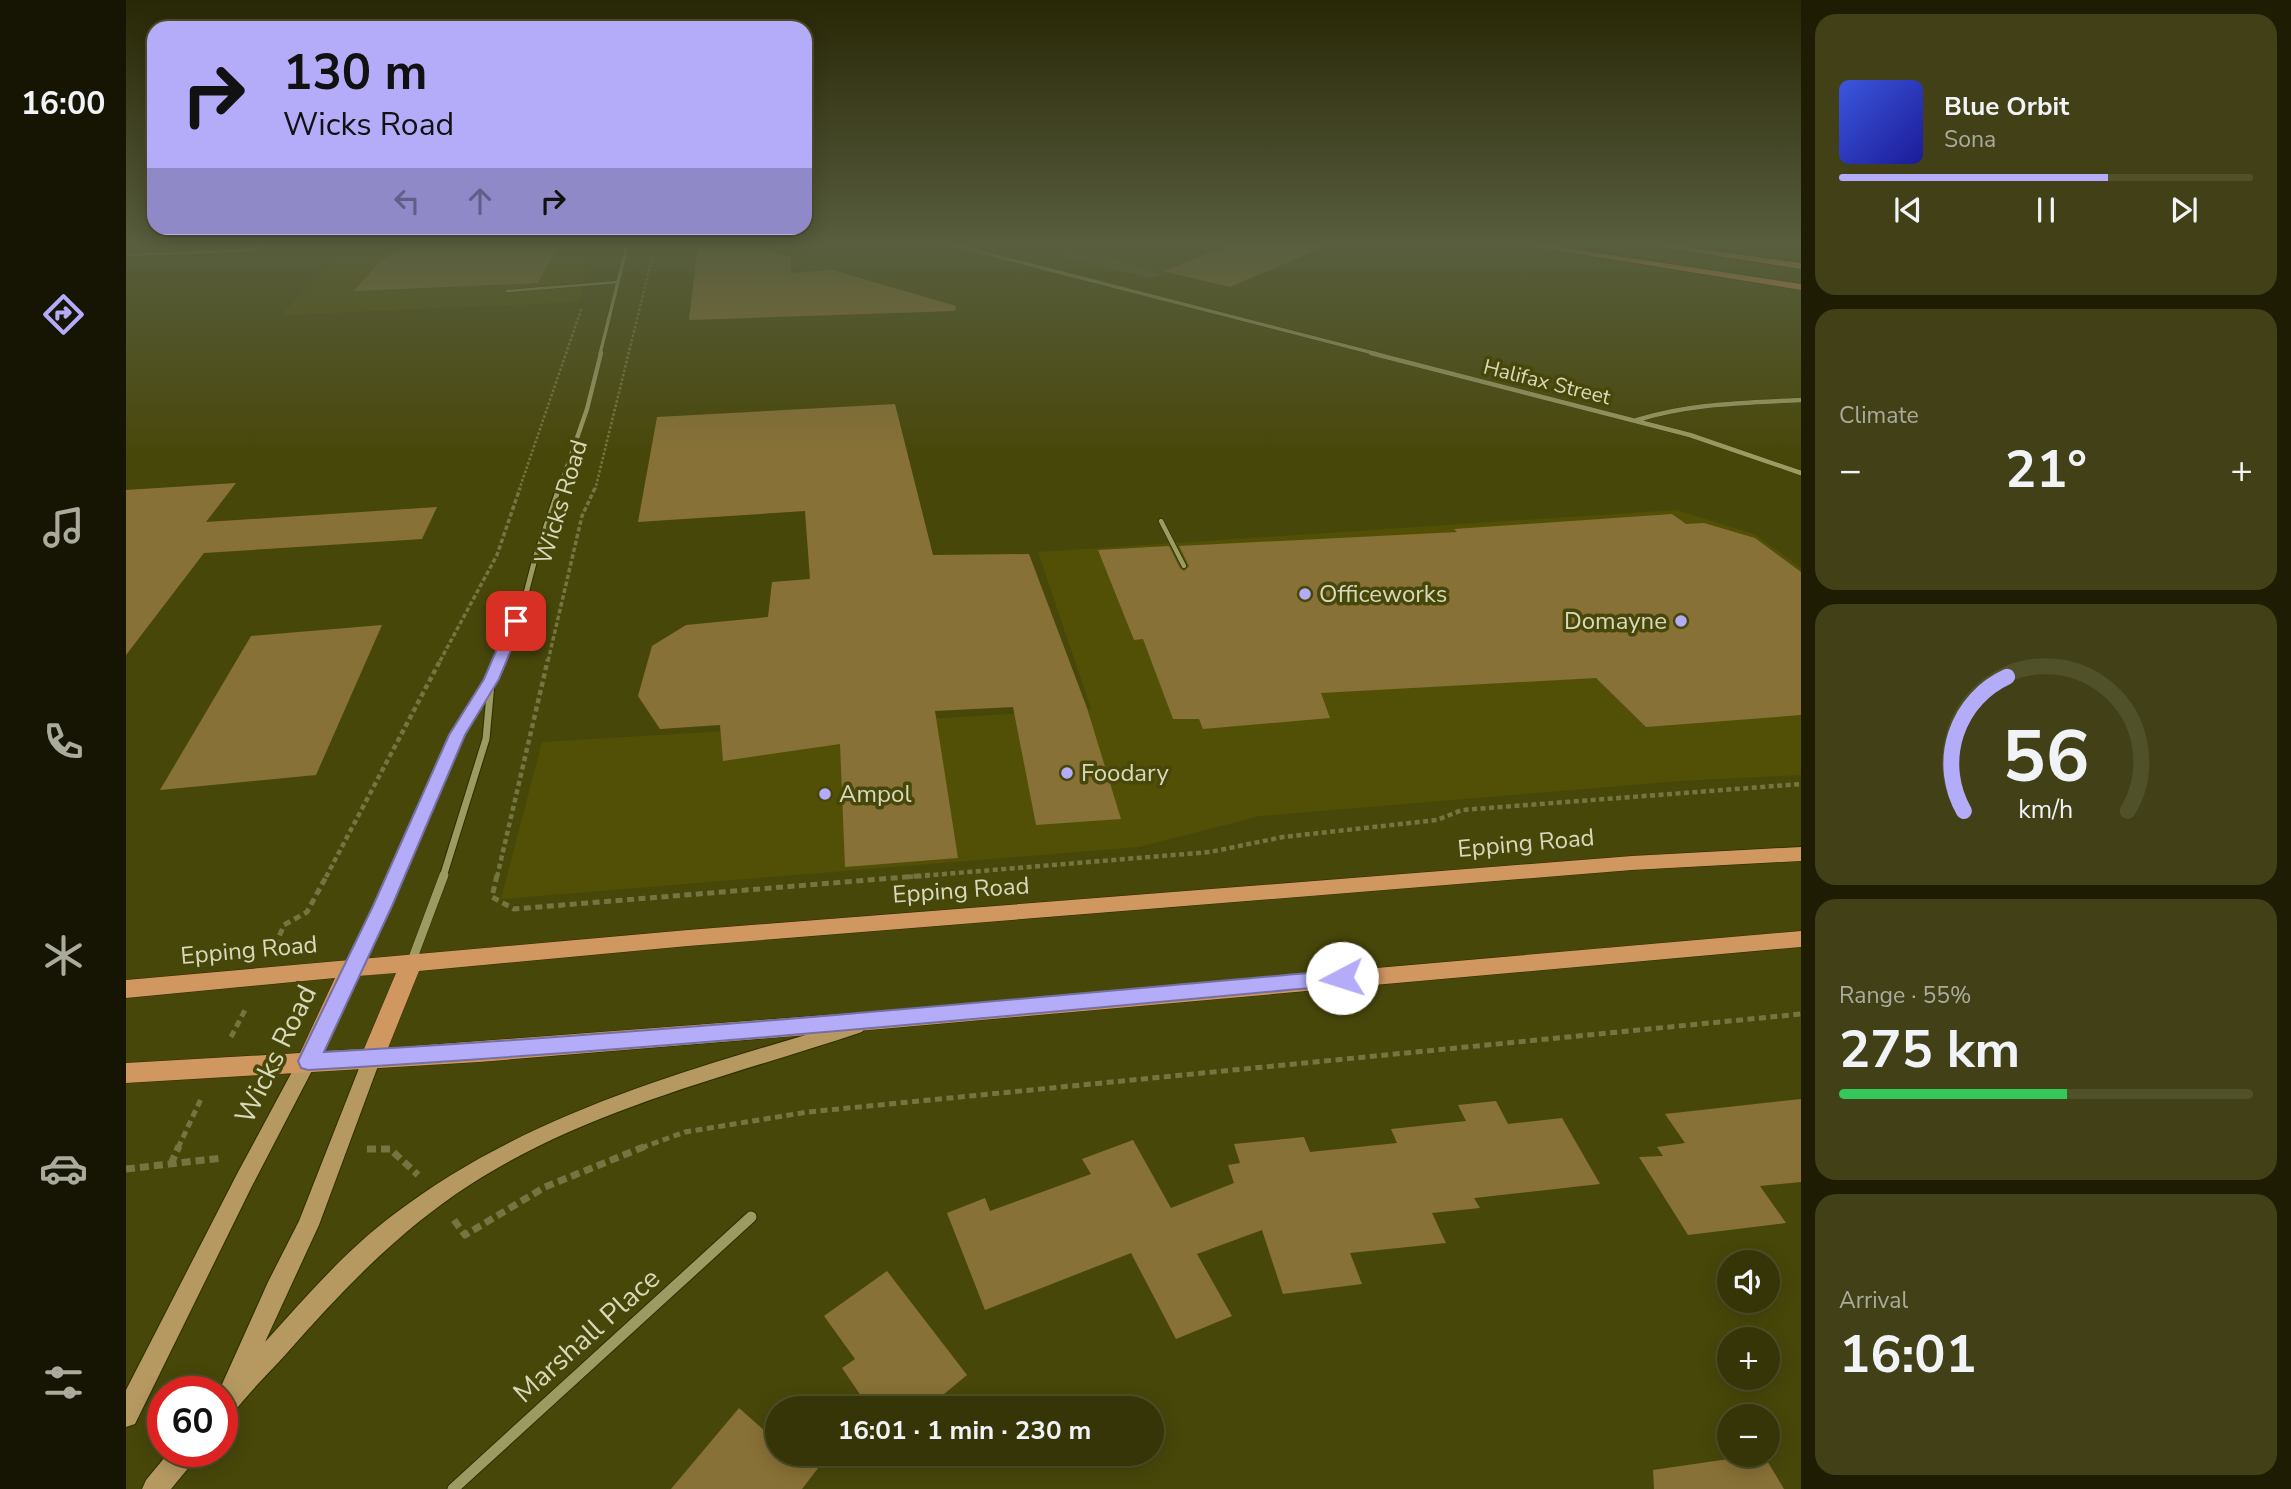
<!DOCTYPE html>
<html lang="en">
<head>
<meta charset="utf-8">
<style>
  :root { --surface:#363508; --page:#414016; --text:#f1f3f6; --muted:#aaab9c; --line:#505029; --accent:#b4acf9 }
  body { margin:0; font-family:"Nunito Sans",sans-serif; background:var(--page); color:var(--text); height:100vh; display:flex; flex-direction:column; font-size:26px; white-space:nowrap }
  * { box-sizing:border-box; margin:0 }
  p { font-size:23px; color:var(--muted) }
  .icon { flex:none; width:38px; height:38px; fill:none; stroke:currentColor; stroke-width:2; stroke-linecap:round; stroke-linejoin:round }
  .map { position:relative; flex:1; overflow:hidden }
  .drawer { display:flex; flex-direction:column; gap:14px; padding:14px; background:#1e1d04; width:490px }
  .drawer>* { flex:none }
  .banner { position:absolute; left:21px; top:21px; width:665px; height:214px; border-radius:21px; box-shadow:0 4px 18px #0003,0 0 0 2px var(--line); background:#b4acf9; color:#111; overflow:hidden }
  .tools { position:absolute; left:1591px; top:1250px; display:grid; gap:14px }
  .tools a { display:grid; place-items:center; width:63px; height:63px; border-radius:50%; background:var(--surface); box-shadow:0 4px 18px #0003,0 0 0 2px var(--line); font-size:35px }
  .speed { position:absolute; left:21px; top:1376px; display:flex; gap:14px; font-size:35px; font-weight:700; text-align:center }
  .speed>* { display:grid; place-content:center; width:91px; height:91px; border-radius:50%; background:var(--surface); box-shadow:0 4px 18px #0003,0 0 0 2px var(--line); line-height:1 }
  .speed .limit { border:10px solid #d22; background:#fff; color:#111 }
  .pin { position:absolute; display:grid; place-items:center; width:60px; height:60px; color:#fff; margin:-30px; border-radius:14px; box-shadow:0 4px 10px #0006 }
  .me { position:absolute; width:77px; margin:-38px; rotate:265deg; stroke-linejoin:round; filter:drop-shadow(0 0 5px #0008) }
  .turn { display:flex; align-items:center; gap:24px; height:147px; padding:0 21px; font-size:32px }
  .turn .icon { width:91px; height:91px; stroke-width:2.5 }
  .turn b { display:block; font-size:49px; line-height:60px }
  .lanes { display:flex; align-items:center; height:66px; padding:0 21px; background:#0003; justify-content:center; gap:35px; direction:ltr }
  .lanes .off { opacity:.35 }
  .big { font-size:52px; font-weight:700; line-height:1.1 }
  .drawer .widget { flex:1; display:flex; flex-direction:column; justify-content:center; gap:10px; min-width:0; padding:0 24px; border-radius:21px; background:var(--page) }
  .drawer .dial { align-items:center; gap:0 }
  .dial svg { height:182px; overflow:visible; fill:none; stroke:var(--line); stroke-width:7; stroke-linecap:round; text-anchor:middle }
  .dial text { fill:var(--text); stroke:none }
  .song { display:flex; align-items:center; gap:21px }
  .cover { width:84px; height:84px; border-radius:10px; background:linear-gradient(135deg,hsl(230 70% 55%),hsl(240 70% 35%)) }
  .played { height:7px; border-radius:4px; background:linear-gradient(90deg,var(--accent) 65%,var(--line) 65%) }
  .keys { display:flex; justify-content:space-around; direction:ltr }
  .heat { display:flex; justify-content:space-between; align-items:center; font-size:38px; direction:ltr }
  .charge { height:10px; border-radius:5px; background:linear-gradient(90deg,#34c759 55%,var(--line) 0) }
  .trip { position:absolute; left:639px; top:1396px; width:399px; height:70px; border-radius:35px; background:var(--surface); box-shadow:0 4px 18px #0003,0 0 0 2px var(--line); font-weight:700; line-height:70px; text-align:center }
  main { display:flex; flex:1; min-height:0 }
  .tabs { display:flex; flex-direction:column; width:126px; justify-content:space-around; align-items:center; background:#161503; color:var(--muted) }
  .tabs .icon { width:49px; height:49px }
  .tabs .on { color:var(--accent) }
  .tabs b { font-size:32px; color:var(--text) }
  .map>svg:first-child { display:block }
  .built { fill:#515006 }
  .green { fill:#58582b }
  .building { fill:#887136 }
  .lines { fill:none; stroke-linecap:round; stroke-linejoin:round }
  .lane-far1-casing { stroke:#2e2d00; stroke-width:3.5 }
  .lane-casing { stroke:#2e2d00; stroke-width:6 }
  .street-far5-casing { stroke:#2e2d00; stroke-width:4.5 }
  .street-far4-casing { stroke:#2e2d00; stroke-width:5 }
  .street-far3-casing { stroke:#2e2d00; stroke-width:7 }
  .street-far2-casing { stroke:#2e2d00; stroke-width:9 }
  .street-far1-casing { stroke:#2e2d00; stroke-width:10 }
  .street-casing { stroke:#2e2d00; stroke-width:13 }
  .secondary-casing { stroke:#2e2d00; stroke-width:2 }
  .primary-casing { stroke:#2e2d00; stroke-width:1 }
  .highway-casing { stroke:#2e2d00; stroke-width:2 }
  .path-far4 { stroke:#767542; stroke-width:2.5; stroke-dasharray:2.5 2; stroke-linecap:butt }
  .path-far3 { stroke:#767542; stroke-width:3.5; stroke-dasharray:4.5 2.5; stroke-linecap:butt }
  .path-far2 { stroke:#767542; stroke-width:4.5; stroke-dasharray:5 3.5; stroke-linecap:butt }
  .path-far1 { stroke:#767542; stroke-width:5; stroke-dasharray:7 4.5; stroke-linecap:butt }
  .path { stroke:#767542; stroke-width:7; stroke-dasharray:9 5; stroke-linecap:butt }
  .lane-far1 { stroke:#9b9b62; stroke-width:2.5 }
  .lane { stroke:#9b9b62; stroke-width:4.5 }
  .street-far5 { stroke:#9b9b62; stroke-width:3.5 }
  .street-far4 { stroke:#9b9b62; stroke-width:4.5 }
  .street-far3 { stroke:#9b9b62; stroke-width:5 }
  .street-far2 { stroke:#9b9b62; stroke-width:7 }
  .street-far1 { stroke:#9b9b62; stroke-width:9 }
  .street { stroke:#9b9b62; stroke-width:11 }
  .secondary { fill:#b69961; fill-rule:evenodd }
  .primary { fill:#d09760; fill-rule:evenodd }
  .highway { fill:#f4945f; fill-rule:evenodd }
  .route { fill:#b4acf9; stroke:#7570a2; stroke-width:2 }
  .poi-dot { fill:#b4acf9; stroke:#48470a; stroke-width:2.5 }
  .labels { text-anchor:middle; stroke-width:7; stroke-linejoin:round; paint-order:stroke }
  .far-street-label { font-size:21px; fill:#d8d9bb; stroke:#48470a }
  .street-label { font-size:24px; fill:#d8d9bb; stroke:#48470a }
  .poi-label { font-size:24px; fill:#d8d9bb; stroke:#48470a; text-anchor:start }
  .near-street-label { font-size:28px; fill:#d8d9bb; stroke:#48470a }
</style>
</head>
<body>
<main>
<nav class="tabs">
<b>16:00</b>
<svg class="icon on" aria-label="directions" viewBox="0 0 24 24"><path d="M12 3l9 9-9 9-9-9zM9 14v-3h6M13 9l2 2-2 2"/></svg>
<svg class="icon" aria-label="music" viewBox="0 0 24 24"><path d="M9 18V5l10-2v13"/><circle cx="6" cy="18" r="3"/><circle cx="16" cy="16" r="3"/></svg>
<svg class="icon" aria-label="phone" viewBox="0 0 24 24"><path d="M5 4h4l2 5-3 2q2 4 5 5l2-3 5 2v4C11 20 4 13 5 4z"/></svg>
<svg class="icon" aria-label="climate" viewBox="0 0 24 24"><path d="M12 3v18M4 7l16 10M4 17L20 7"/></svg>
<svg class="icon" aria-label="car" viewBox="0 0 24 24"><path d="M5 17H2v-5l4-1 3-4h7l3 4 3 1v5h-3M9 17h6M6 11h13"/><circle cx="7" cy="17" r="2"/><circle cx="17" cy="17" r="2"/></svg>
<svg class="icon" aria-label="filters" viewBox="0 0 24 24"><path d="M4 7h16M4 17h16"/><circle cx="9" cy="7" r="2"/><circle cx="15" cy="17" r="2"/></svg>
</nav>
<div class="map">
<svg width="1675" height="1489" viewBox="0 0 1675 1489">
  <rect width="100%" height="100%" fill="#48470a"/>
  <path class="built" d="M 222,246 L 465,246 L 454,302 L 155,315 Z
    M 1550,510 L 1628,534 L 1675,568 L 1675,775 L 1553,781 L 1134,816 L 1013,847 L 375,899 L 416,742 L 965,709 L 912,552 Z"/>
  <path class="green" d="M 942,249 L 1007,264 L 1004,266 L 1037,274 L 1025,278 L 926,254 Z"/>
  <path class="building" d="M 283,246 L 431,246 L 412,283 L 228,291 L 254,261 Z
    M 572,246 L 625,246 L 665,257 L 665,273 L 707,270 L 830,306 L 829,311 L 563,320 Z
    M 1102,246 L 1200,246 L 1104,287 L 1037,271 Z
    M 769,404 L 807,555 L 903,554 L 961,708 L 995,819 L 910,825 L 887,707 L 809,711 L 832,858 L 719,867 L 714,744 L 597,761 L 594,725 L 534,729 L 512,696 L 526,646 L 560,625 L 642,617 L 646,582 L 684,579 L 679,511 L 512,522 L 531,417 Z
    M 110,483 L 80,522 L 311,507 L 296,539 L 78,553 L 0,655 L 0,490 Z
    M 1546,514 L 1560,524 L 1578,523 L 1629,538 L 1675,572 L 1675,715 L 1520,727 L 1470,678 L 1195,693 L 1204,718 L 1077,729 L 1073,719 L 1047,719 L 1017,639 L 1008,640 L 972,550 L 1043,546 L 1054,568 L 1058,571 L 1063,566 L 1053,546 L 1331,532 L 1328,529 Z
    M 256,625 L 190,775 L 34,790 L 125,636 Z
    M 1675,1099 L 1675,1182 L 1634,1186 L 1660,1223 L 1562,1235 L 1513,1157 L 1537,1156 L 1531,1147 L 1559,1143 L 1539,1114 Z
    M 1370,1101 L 1382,1124 L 1436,1118 L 1474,1184 L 1348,1198 L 1354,1208 L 1306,1213 L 1320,1243 L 1224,1253 L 1236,1284 L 1157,1294 L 1136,1230 L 1071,1254 L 1106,1316 L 1050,1339 L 1005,1253 L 859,1310 L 821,1213 L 859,1198 L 864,1211 L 965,1174 L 956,1159 L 1007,1140 L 1045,1208 L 1108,1183 L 1102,1165 L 1114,1163 L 1108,1144 L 1178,1137 L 1184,1152 L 1271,1143 L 1265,1129 L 1340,1121 L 1332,1105 Z
    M 761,1271 L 841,1375 L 800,1409 L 744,1409 L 716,1368 L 729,1359 L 698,1316 Z
    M 613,1408 L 651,1442 L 651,1454 L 703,1454 L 676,1489 L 545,1489 Z
    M 1637,1454 L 1658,1489 L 1528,1489 L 1527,1470 Z"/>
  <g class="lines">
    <g class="lane-far1-casing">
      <path id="lane-far1" d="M 0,255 L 114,251 L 142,246
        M 381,291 L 492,282"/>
    </g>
    <g class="lane-casing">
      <path id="lane" d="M 1035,521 L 1058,566"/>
    </g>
    <g class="street-far5-casing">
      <path id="street-far5" d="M 831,246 L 1251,354
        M 474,354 L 501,246"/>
    </g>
    <g class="street-far4-casing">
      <path id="street-far4" d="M 1245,353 L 1564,435 L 1675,473
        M 1511,420 C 1565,403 1619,403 1675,400
        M 433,490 L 461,409 L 475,353"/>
    </g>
    <g class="street-far3-casing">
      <path id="street-far3" d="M 373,661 L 398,601 L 410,555 L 433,488"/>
    </g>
    <g class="street-far2-casing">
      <path id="street-far2" d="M 270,877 L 331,735 L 365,679 L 373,659
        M 317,877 L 360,739 L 365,684"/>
    </g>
    <g class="street-far1-casing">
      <path id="street-far1" d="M 285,963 L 318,875
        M 226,968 L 270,875"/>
    </g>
    <g class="street-casing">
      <path id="street" d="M 327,1489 L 625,1217"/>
    </g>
    <g class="secondary-casing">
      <path id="secondary" d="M 730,1020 L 736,1022 L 739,1027 L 736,1032 C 599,1078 451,1111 330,1194 C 265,1239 213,1294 161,1353 C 142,1374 122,1393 105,1416 L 96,1419 L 96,1391 L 93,1391 L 142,1282 L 173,1221 L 239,1053 L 246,1050 L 253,1053 L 255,1058 L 193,1225 L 139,1342 C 179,1298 219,1251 267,1215 C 402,1111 570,1068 730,1020 Z
        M 182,1053 L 189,1055 L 191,1061 L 125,1188 L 9,1424 L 0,1427 L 0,1390 L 111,1174 L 175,1055 Z
        M 44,1451 L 72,1451 L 69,1460 L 45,1489 L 16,1489 L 20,1480 Z"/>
    </g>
    <g class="primary-casing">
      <path id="primary" d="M 1675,847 L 1675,861 L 1506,870 L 562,946 L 293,971 L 262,1048 L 755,1011 L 1675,931 L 1675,947 L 755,1029 L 353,1062 L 0,1083 L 0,1063 L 174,1053 L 209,978 L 0,998 L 0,980 L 562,930 L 1506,856 ZM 270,973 L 238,1049 L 198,1051 L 232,976 Z"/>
    </g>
    <g class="highway-casing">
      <path id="highway" d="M 1404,246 L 1426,246 L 1675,284 L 1675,290 Z
        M 1529,246 L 1552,246 L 1675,263 L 1675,269 Z"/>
    </g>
    <path class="path-far4" d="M 393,490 L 456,307
      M 469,490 L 529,246"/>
    <path class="path-far3" d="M 314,661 L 371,555 L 394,488
      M 422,661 L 456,516 L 469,488"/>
    <path class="path-far2" d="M 200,877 L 315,659
      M 371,877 L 422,659
      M 782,877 L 1084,852 L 1157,837 L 1311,820 L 1336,810 L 1675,784"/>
    <path class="path-far1" d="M 371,875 L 366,897 L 388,909 L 804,875
      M 149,946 L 158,925 L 181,912 L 201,875
      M 105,1037 L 120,1008
      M 52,1148 L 75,1099
      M 515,1148 L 559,1132 L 682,1112 L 1675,1014"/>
    <path class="path" d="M 241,1149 L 264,1149 L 292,1175
      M 45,1164 L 53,1146
      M 0,1169 L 96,1158
      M 328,1220 L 339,1235 L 419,1187 L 520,1146"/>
    <use href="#lane-far1" class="lane-far1"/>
    <use href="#lane" class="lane"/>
    <use href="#street-far5" class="street-far5"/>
    <use href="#street-far4" class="street-far4"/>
    <use href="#street-far3" class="street-far3"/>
    <use href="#street-far2" class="street-far2"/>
    <use href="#street-far1" class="street-far1"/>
    <use href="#street" class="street"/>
    <use href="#secondary" class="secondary"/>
    <use href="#primary" class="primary"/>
    <use href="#highway" class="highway"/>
  </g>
  <linearGradient id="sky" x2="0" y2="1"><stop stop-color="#282706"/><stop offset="0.54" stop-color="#585e3e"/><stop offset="1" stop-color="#585e3e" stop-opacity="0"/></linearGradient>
  <rect width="1675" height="454" fill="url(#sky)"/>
  <path class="route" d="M 390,617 L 397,621 L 373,679 L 339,735 L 266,906 L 198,1052 C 538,1033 877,1000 1216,970 L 1223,972 L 1226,978 L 1223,983 L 1216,985 C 872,1017 528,1050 182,1070 L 175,1068 L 172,1061 L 247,906 L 323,735 L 358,679 L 383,621 Z"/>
  <g class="poi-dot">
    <circle cx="1179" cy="594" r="7"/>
    <circle cx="1555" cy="621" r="7"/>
    <circle cx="941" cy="773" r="7"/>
    <circle cx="699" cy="794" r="7"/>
  </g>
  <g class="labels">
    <g class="far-street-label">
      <text transform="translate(1421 382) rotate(14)" y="7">Halifax Street</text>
    </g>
    <g class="street-label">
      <text transform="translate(435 502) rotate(-73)" y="8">Wicks Road</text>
      <text transform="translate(1400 843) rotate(-5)" y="8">Epping Road</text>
      <text transform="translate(835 890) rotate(-4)" y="8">Epping Road</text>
      <text transform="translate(123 950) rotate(-5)" y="8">Epping Road</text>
    </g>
    <g class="poi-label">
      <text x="1193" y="602">Officeworks</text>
      <text x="1541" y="629" text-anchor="end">Domayne</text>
      <text x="955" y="781">Foodary</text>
      <text x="713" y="802">Ampol</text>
    </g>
    <g class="near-street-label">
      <text transform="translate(149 1054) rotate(-64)" y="10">Wicks Road</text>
      <text transform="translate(460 1335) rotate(-42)" y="10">Marshall Place</text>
    </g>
  </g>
</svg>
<div class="tools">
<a><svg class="icon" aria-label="sound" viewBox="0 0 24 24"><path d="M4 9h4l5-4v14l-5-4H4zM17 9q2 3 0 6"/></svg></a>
<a>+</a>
<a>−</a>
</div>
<div class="speed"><div class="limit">60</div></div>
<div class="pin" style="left:390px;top:621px;background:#d93025"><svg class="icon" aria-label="arrive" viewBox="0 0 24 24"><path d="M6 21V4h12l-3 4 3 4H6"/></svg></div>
<svg class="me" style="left:1216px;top:978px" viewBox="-20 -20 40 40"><circle r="19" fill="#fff"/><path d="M0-13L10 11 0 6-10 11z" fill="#b4acf9"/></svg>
<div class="trip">16:01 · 1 min · 230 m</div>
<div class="banner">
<div class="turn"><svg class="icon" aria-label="right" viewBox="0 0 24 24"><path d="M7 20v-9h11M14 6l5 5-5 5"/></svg><div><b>130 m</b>Wicks Road</div></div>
<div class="lanes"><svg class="icon off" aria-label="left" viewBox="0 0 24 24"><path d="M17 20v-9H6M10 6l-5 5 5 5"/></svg><svg class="icon off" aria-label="ahead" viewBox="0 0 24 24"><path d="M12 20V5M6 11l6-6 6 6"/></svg><svg class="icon" aria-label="right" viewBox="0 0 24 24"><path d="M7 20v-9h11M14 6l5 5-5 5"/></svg></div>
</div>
</div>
<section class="drawer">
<div class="widget">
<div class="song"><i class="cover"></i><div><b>Blue Orbit</b><p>Sona</p></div></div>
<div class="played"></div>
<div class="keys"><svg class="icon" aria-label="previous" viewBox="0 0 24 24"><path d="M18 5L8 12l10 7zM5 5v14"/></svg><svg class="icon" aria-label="pause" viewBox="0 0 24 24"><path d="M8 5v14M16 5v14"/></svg><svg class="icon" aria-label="next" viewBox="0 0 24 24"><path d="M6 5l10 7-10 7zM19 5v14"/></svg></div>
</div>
<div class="widget"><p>Climate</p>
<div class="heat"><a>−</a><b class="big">21°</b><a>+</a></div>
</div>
<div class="widget dial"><svg viewBox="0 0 100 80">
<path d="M14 69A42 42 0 1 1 86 69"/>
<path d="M14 69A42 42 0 0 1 33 10" stroke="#b4acf9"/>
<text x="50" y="56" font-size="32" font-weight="700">56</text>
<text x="50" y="72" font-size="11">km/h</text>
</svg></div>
<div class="widget"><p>Range · 55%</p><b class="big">275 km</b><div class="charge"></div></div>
<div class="widget"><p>Arrival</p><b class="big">16:01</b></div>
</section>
</main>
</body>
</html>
